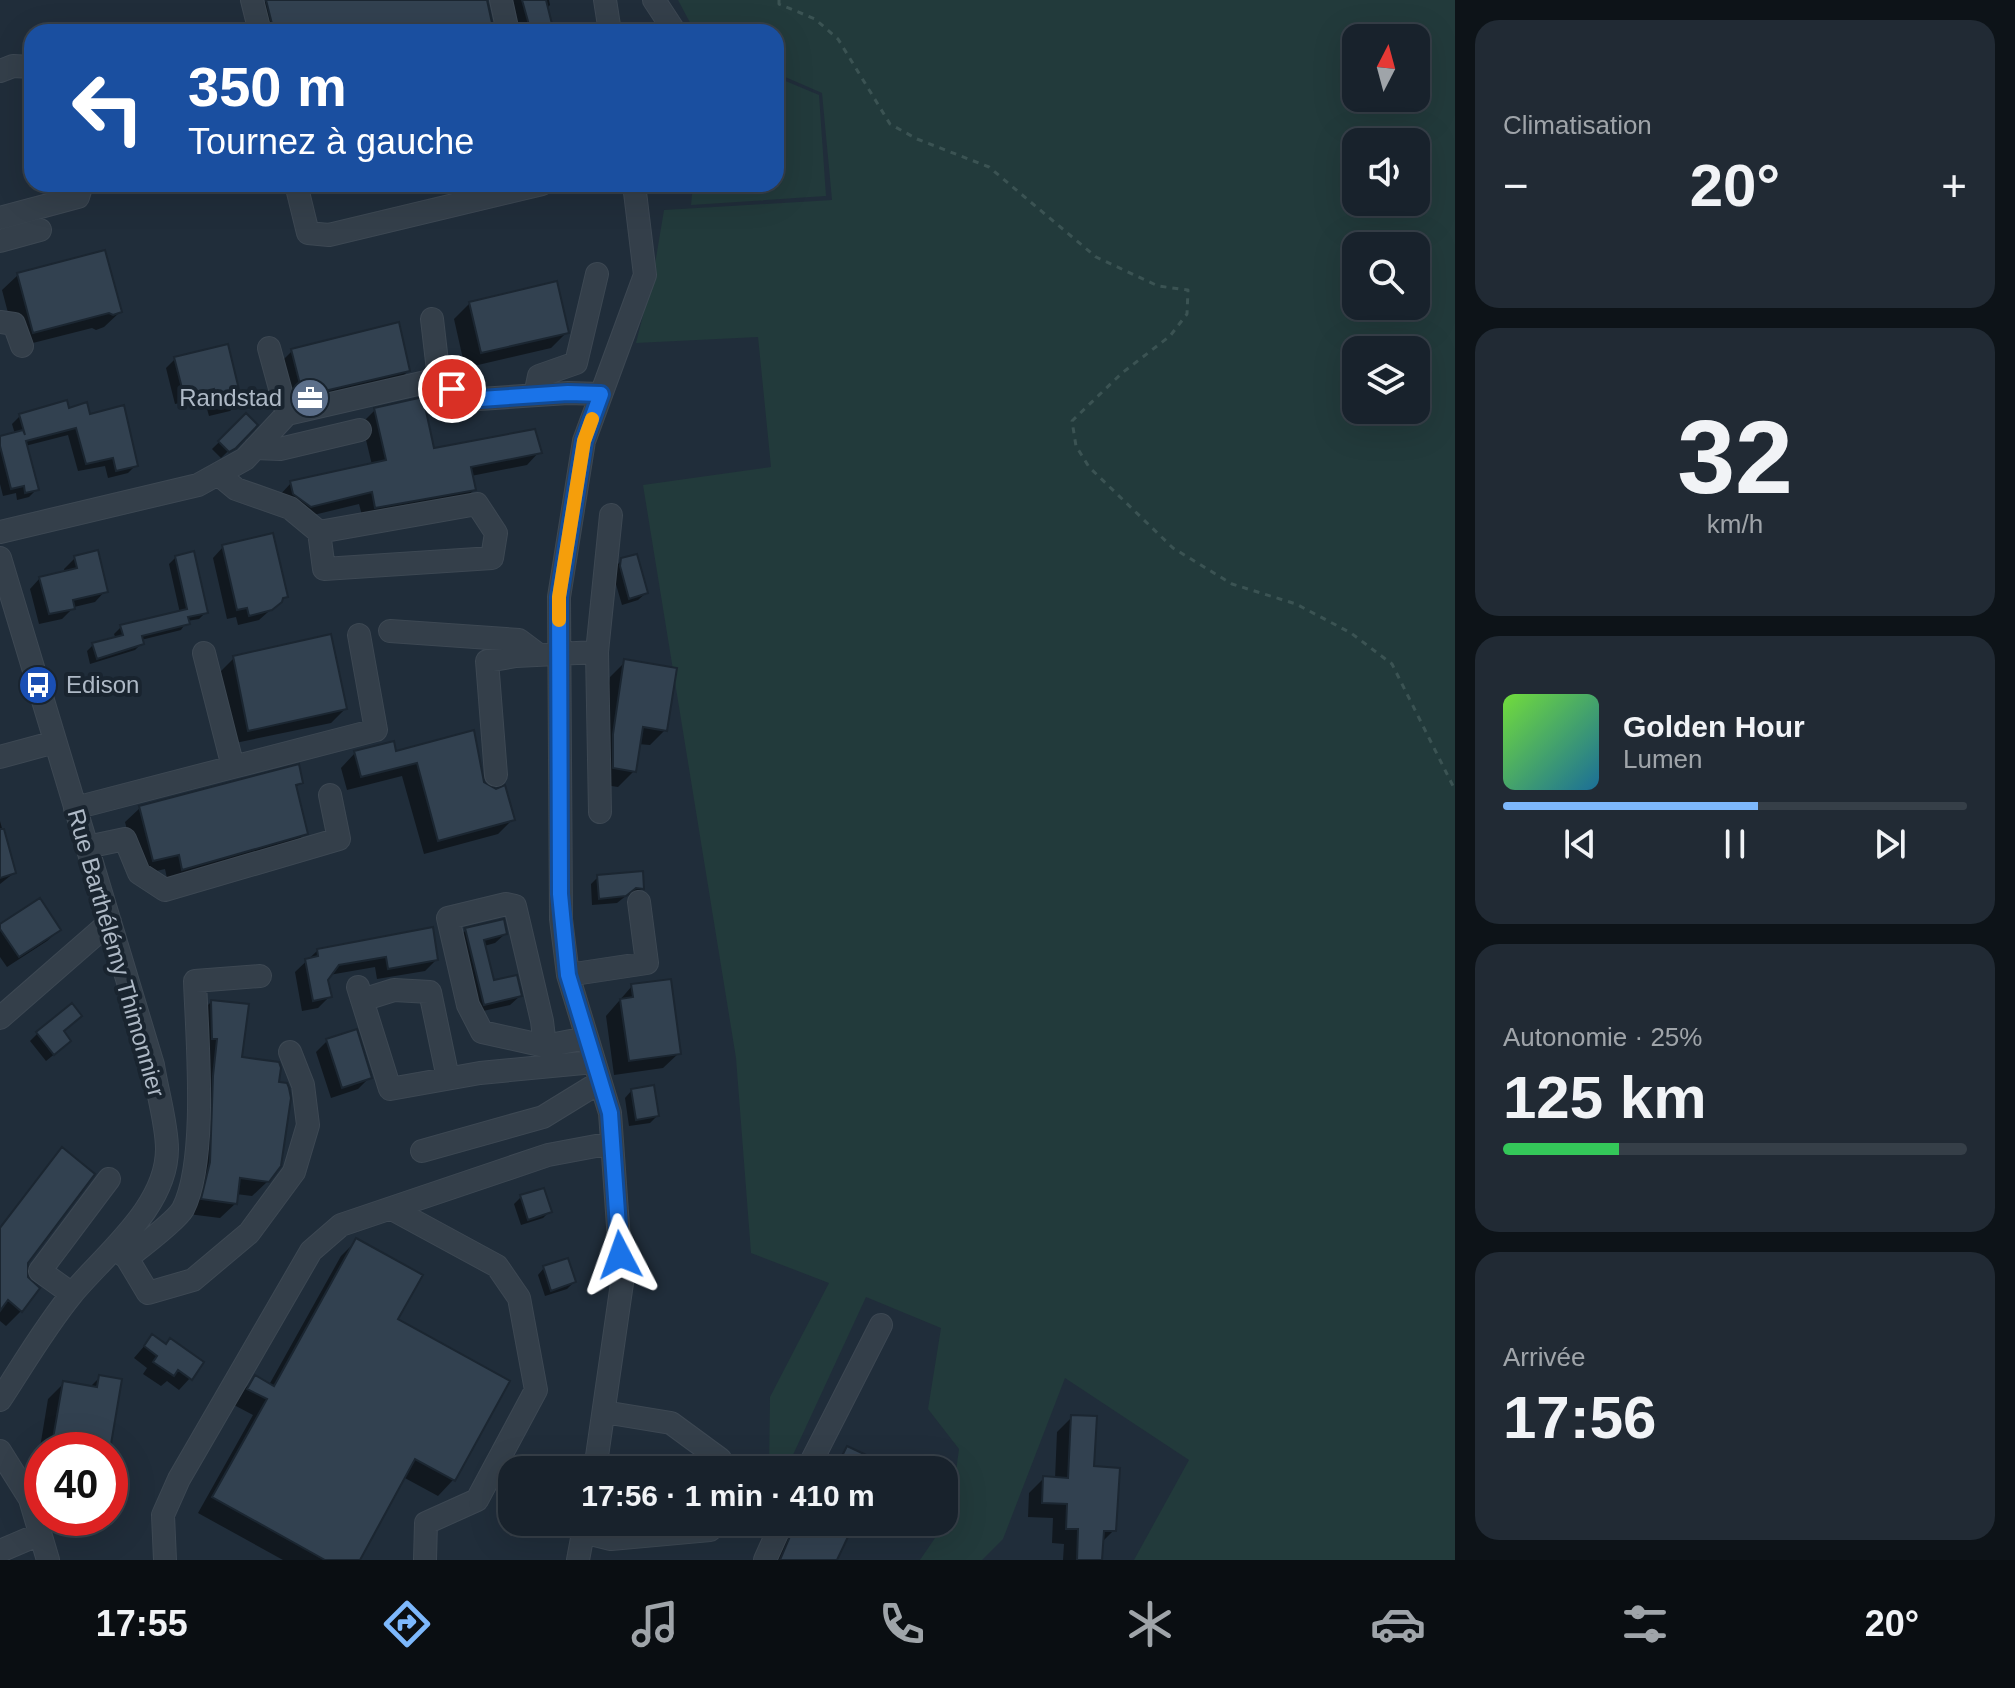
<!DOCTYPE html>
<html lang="fr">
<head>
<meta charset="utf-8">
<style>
  :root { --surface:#18222c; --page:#212a34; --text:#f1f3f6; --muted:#9fa4a9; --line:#363f48; --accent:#7db8fc }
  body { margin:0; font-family:Helvetica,sans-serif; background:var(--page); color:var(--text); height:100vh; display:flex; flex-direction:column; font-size:30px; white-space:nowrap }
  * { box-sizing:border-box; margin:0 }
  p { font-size:26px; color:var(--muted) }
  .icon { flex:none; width:44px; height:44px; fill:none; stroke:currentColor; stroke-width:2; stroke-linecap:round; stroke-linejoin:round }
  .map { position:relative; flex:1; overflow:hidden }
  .details { display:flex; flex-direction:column; gap:20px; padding:20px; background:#0d1318; width:560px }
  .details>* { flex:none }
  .banner { position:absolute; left:24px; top:24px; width:760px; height:168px; border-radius:24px; box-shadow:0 8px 32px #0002,0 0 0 2px var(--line); background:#1a4fa0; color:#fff; overflow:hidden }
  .needle { width:52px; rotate:6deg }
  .fabs { position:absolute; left:1342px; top:24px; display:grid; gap:16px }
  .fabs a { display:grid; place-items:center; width:88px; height:88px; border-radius:16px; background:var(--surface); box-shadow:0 8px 32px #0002,0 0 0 2px var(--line); font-size:40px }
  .speed { position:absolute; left:24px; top:1432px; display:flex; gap:16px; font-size:40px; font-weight:700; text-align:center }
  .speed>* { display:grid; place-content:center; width:104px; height:104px; border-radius:50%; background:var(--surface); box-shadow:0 8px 32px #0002,0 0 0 2px var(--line); line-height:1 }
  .speed .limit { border:12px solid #d22; background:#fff; color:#111 }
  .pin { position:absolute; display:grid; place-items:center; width:68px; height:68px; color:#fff; margin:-34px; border:4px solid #fff; border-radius:50%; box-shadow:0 2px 8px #0007 }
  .me { position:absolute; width:88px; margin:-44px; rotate:356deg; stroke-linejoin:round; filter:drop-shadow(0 0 6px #0008) }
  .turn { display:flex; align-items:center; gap:28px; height:168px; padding:0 32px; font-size:36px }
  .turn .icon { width:104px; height:104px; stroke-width:2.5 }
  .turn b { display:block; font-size:56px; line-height:68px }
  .big { font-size:60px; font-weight:600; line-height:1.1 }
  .details .widget { flex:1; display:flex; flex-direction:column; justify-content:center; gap:12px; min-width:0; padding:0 28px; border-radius:24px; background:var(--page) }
  .details .dial { align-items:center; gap:0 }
  .dial b { font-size:104px; line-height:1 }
  .song { display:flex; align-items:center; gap:24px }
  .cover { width:96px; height:96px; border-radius:12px; background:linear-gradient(135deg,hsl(100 70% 55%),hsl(200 70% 35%)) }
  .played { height:8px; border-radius:4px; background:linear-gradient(90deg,var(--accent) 55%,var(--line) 55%) }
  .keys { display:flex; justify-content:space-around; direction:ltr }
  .heat { display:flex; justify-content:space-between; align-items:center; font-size:44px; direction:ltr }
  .charge { height:12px; border-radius:6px; background:linear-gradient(90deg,#34c759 25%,var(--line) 0) }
  .trip { position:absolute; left:498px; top:1456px; width:460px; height:80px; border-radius:24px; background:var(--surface); box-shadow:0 8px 32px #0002,0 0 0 2px var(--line); font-weight:600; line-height:80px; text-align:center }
  .dock { display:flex; height:128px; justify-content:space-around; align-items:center; background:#0a0e12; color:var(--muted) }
  .dock .icon { width:56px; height:56px }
  .dock .active { color:var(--accent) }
  .dock b { font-size:36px; color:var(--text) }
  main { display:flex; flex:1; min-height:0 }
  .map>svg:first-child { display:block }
  .green { fill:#223a3b; fill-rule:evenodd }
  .shadow { fill:#0007 }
  .building { fill:#324150; stroke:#1b2631; stroke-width:2 }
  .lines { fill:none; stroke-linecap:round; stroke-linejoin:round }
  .minor-casing { stroke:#3d4853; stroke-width:24 }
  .path { stroke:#3b5353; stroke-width:3; stroke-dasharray:6 6; stroke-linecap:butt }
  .minor { stroke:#343f4a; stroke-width:22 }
  .route-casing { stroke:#114b97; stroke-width:20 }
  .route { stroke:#1a73e8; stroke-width:14 }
  .slow { stroke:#f59e0b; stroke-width:14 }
  .labels { text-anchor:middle; stroke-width:8; stroke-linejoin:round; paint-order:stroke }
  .poi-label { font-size:24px; fill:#aeb9c6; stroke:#19242f; text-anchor:end }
  .street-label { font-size:24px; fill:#aeb9c6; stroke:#19242f }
</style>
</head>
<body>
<main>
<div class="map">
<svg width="1455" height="1560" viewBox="0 0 1455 1560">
  <rect width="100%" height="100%" fill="#202d3a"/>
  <path class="green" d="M 678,0 L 1455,0 L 1455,1560 L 1134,1560 L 1189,1460 L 1065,1378 L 1003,1539 L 982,1560 L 920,1560 L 950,1516 L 959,1449 L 928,1409 L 941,1328 L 866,1297 L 786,1470 L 769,1470 L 770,1397 L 829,1283 L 751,1253 L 736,1058 L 643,485 L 771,467 L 758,337 L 636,343 L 653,276 L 664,210 L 832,200 L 822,93 L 776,73 L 776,32 L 695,32 ZM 1356,38 L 1416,38 L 1416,98 L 1356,98 ZM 1356,142 L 1416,142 L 1416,202 L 1356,202 ZM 1356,246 L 1416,246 L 1416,306 L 1356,306 ZM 1356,350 L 1416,350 L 1416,410 L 1356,410 Z
    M 776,77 L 819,95 L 826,196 L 691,205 L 693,184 L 776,184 Z"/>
  <path class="shadow" d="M 267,0 L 486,0 L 493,32 L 261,32 L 256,12 Z
    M 500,0 L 549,0 L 550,5 L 546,9 L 552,32 L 511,32 Z
    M 312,184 L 343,184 L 315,191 Z
    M 18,275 L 120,312 L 104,327 L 96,330 L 92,328 L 17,347 L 2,290 Z
    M 470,303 L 566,333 L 551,348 L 465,368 L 454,319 Z
    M 292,351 L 408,371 L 393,386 L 288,410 L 277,366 Z
    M 175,359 L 240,401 L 230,411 L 209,416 L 204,398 L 175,404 L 166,368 Z
    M 67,410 L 89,417 L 136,465 L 128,473 L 108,478 L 105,466 L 78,471 L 68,435 L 25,446 L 37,489 L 29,497 L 17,500 L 16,493 L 3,496 L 0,484 L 0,438 L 15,434 L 12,424 L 20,416 Z
    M 375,410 L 433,451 L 539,452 L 527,465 L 471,476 L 474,490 L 461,502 L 363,519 L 359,504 L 297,519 L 279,496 L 291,483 L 372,465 L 362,423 Z
    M 246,416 L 255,425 L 221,458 L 212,449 Z
    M 223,547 L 286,596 L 259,620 L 238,625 L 236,617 L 227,619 L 213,558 Z
    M 176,557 L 206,612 L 199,619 L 187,621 L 181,630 L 141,640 L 142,643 L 135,650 L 90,664 L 87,651 L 94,644 L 116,639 L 114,634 L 121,627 L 180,613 L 169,564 Z
    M 75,558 L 105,591 L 95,602 L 74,607 L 62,619 L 39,624 L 30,589 L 40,578 L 65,573 L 64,569 Z
    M 622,560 L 646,593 L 638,600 L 622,605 L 613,574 L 614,568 Z
    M 234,658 L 345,709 L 331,723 L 235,743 L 220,672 Z
    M 625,662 L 665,730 L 650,745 L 638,744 L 634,771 L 618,787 L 598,784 L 598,751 L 610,677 Z
    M 355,753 L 395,754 L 482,784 L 513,819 L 498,834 L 424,854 L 402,776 L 347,790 L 341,768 Z
    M 301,782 L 294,789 L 306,833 L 291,847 L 168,883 L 165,869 L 139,875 L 125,822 L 140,808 Z
    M 0,821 L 14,873 L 0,884 Z
    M 598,877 L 642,888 L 635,896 L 627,895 L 617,903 L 592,905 L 591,884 Z
    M 0,927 L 59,930 L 47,941 L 7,967 L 0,957 Z
    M 466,930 L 505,934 L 495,943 L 484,946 L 493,983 L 520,996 L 510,1005 L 474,1013 L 456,940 Z
    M 318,950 L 436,960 L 425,971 L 377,979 L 375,967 L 329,975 L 326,980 L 329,997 L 318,1008 L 302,1011 L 295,972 Z
    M 632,986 L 679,1053 L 663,1068 L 614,1075 L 606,1016 Z
    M 211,1002 L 240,1059 L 277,1084 L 268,1181 L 252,1196 L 236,1194 L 236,1203 L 220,1218 L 188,1214 L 196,1017 Z
    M 62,1032 L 62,1048 L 46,1061 L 30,1041 L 37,1034 Z
    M 327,1041 L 370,1077 L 358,1089 L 331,1098 L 316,1052 Z
    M 632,1090 L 657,1116 L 650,1123 L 629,1126 L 625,1098 Z
    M 62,1150 L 26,1263 L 21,1311 L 6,1326 L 0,1321 L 0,1227 L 48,1165 Z
    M 543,1190 L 550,1211 L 543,1218 L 521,1225 L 514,1204 L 521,1197 Z
    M 356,1241 L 396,1320 L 508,1382 L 453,1480 L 438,1496 L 403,1477 L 357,1560 L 283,1560 L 198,1513 L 253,1415 L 234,1405 L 240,1393 L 256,1378 L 269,1385 L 341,1256 Z
    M 544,1268 L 574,1282 L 567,1289 L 545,1296 L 538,1275 Z
    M 152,1337 L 190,1378 L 179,1390 L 167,1381 L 161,1386 L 143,1374 L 147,1368 L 134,1358 Z
    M 100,1377 L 108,1450 L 42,1450 L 42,1480 L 35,1478 L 48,1399 L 63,1384 L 89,1388 Z
    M 1072,1417 L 1114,1530 L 1101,1543 L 1100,1560 L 1063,1560 L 1064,1544 L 1052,1543 L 1053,1518 L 1028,1517 L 1029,1493 L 1044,1478 L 1055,1479 L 1057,1432 Z
    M 847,1448 L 878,1470 L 829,1470 Z
    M 621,1460 L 673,1470 L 612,1470 Z
    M 600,1522 L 618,1522 L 610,1530 L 599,1528 Z
    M 789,1522 L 853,1522 L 835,1560 L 773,1560 Z"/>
  <path class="building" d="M 266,0 L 487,0 L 494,32 L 274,32 Z
    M 522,0 L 546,0 L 554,32 L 531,32 Z
    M 105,250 L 122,312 L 113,315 L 109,313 L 33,333 L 17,273 Z
    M 557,281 L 569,333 L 481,353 L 469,302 Z
    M 399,322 L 410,371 L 303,396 L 291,349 Z
    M 228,344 L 242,402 L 218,407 L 214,389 L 184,396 L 174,357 Z
    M 423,397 L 434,448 L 535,429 L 542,453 L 471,467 L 476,490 L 375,508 L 372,492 L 311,507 L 293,494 L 290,481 L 386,460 L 374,408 Z
    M 67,400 L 69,408 L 87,402 L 90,414 L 124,405 L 138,466 L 116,471 L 113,458 L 86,464 L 76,428 L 26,441 L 39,490 L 25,493 L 24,486 L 11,489 L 0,446 L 0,436 L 23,430 L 25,435 L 19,414 Z
    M 246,413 L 258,425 L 236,448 L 229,452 L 218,441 Z
    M 273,533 L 288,597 L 283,598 L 282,602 L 272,610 L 249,616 L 247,608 L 237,610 L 222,545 Z
    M 98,550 L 108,592 L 73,600 L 75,609 L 49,614 L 39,577 L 77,568 L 74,556 Z
    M 194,551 L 208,613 L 188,617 L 190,624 L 142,636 L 144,644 L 97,659 L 92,643 L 123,635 L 120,625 L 187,609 L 175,556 Z
    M 637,554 L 648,593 L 629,599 L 620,566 L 621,558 Z
    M 331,634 L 347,709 L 248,731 L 233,656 Z
    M 624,659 L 677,668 L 667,731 L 643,727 L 636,772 L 613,768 L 613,734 Z
    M 474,730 L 484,782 L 496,789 L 505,785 L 515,820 L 438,841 L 417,763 L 361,777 L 354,751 L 394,741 L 396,751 Z
    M 299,764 L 303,783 L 296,785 L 308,834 L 182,870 L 179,855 L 153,861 L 139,806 Z
    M 0,829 L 4,829 L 16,873 L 0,878 Z
    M 643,871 L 644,889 L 636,888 L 626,896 L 599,899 L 597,875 Z
    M 40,898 L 61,930 L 19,957 L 0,929 L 0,924 Z
    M 504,919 L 507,934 L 484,940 L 494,980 L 517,975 L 522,996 L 484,1005 L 465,928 Z
    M 433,927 L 438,960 L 388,969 L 386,957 L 339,965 L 328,980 L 332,997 L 313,1001 L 305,959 L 318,956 L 317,949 Z
    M 671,979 L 681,1054 L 629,1061 L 620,999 L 633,997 L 631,984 Z
    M 211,1000 L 249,1004 L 242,1057 L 279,1062 L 281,1068 L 279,1082 L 287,1083 L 289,1088 L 291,1098 L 281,1166 L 269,1182 L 240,1178 L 237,1204 L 201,1199 L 210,1162 L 213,1076 L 217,1039 L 212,1039 Z
    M 72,1003 L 82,1016 L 64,1031 L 71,1041 L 54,1055 L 36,1032 Z
    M 357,1029 L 372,1078 L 342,1088 L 326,1039 Z
    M 654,1085 L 659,1116 L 636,1120 L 631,1089 Z
    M 62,1147 L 95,1174 L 28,1263 L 28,1277 L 40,1288 L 22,1312 L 8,1300 L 0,1311 L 0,1228 Z
    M 544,1188 L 552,1212 L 528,1220 L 520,1195 Z
    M 356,1238 L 423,1275 L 398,1319 L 510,1381 L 455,1481 L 415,1459 L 360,1560 L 325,1560 L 212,1497 L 267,1399 L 247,1389 L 255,1375 L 274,1386 Z
    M 568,1258 L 576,1282 L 551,1291 L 543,1266 Z
    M 152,1334 L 166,1344 L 170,1338 L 204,1362 L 192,1380 L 178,1370 L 174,1376 L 153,1362 L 157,1356 L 144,1346 Z
    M 99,1375 L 122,1379 L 110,1450 L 51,1450 L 63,1381 L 97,1387 Z
    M 1071,1415 L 1097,1416 L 1094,1466 L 1120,1468 L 1116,1531 L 1104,1531 L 1102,1560 L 1077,1560 L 1078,1529 L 1066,1529 L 1067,1504 L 1042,1503 L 1043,1476 L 1068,1478 Z
    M 847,1446 L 898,1470 L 835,1470 Z
    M 796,1522 L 855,1522 L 837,1560 L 780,1560 Z"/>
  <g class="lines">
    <g class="minor-casing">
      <path id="minor" d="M 252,0 L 260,32
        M 501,0 L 508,32
        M 605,0 L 610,32
        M 654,0 L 675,32
        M 0,71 L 13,66 L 32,67
        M 296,184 L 308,233 L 329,235 L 542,184
        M 0,218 L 78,197 L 82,184
        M 0,241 L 40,230
        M 432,319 L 439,379
        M 0,322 L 14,324 L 22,346
        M 269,348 L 287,414
        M 535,395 L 539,376 L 576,363 L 597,274
        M 255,448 L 280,449 L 360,430
        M 218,474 L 236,489 L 290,508 L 319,532 L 477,504 L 496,533 L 492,558 L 324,569 L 319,532
        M 0,532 L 198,485 L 245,459 L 287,414 L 439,379 L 465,400 L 568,393 L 601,394
        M 0,558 L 153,1065 C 157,1091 167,1124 167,1149 C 167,1207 105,1254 72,1294 C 45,1327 23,1365 0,1400
        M 390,631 L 519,640 L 539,655
        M 0,757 L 55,742
        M 233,767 L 376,730 L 359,635
        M 496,775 L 487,661 L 516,656 L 597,652
        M 75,808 L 233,767 L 204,653
        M 600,812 L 597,652 L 611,515
        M 87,847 L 125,839 L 139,873 L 165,890 L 339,839 L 330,795
        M 568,975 L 647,963 L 639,902
        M 358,987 L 390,1089 L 480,1073 L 594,1062
        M 362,1000 L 394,990 L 430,992 L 448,1078
        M 0,1018 L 110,922
        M 545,1046 L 482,1032 L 468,1005 L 448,918 L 506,904 L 515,906 L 542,1021 L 545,1046 L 586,1038
        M 422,1151 L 543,1117 L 600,1082
        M 392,1209 L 497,1266 L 519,1298 L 536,1390 L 477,1500 L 426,1523 L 425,1560
        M 115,1249 L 127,1258 C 140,1248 176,1221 183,1209 C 208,1160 197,1038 195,981 L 260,976
        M 127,1258 L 148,1293 L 193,1280 L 249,1233 L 294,1172 L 308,1125 L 303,1085 L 290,1052
        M 72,1294 L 40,1271 L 109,1179
        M 604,1412 L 671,1423 L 720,1459 L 718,1470
        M 0,1451 L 30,1499 L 48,1560
        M 595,1470 L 622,1283 L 610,1113 L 568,975 L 561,919 L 559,597 L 584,441 L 645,275 L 634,184
        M 807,1470 L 881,1325
        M 583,1532 L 611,1539 L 710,1530 L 711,1522
        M 0,1551 L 40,1534
        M 165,1560 L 163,1515 L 179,1479 L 311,1251 L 341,1225 L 548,1155 L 612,1143
        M 578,1560 L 585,1522
        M 765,1560 L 782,1522"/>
    </g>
    <path class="path" d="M 779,0 L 779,4 L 815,19 L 838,39 L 890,124 L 917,139 L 989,167 L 1096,257 L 1158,286 L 1188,290 L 1187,314 L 1170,336 L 1122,373 L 1072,421 L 1076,446 L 1089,467 L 1173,548 L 1232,584 L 1296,604 L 1351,633 L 1392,664 L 1455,790"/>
    <use href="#minor" class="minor"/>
  </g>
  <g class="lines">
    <g class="route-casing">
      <path id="route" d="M 452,389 L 465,400 L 568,393 L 601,394 L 584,441 L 559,597 L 560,894 L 568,975 L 610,1113 L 620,1255"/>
    </g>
    <use href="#route" class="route"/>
    <path class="slow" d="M 559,620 L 559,597 L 584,441 L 592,419"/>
  </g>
  <defs>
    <g id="office-disc" transform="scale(2)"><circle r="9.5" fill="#5c6f8a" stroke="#19242f"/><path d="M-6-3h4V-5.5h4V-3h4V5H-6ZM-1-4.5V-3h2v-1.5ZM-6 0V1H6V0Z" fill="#fff"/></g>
    <g id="bus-disc" transform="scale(2)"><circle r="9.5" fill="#1a4fb4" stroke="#19242f"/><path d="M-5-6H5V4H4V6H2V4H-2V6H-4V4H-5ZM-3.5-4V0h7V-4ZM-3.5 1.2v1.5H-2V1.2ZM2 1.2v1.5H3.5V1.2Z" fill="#fff"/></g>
  </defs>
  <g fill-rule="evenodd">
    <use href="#office-disc" x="310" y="398"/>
    <use href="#bus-disc" x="38" y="685"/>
  </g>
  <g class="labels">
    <g class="poi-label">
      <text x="282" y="406">Randstad</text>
      <text x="66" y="693" text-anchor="start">Edison</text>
    </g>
    <g class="street-label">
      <text transform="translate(116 953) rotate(74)" y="8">Rue Barthélémy Thimonnier</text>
    </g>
  </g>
</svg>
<div class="fabs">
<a><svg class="needle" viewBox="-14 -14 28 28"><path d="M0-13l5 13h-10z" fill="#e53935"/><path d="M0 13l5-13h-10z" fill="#9fa4a9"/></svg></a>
<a><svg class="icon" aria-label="sound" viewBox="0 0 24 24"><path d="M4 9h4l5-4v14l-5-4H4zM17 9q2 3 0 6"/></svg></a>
<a><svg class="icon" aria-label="search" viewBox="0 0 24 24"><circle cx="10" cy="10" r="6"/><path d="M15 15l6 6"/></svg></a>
<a><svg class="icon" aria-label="layers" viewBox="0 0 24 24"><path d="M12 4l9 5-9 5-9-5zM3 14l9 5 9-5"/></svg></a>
</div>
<div class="speed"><div class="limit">40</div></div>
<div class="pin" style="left:452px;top:389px;background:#d93025"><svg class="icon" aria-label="arrive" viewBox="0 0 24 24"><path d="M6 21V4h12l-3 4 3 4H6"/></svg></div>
<svg class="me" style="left:620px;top:1255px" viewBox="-20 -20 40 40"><path d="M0-17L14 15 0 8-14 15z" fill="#1a73e8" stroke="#fff" stroke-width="4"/></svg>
<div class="trip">17:56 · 1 min · 410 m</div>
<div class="banner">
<div class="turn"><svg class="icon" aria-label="left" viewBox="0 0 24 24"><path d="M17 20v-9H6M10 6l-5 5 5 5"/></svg><div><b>350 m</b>Tournez à gauche</div></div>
</div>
</div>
<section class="details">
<div class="widget"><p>Climatisation</p>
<div class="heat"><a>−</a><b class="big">20°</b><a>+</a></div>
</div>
<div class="widget dial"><b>32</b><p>km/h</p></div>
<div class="widget">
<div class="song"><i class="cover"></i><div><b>Golden Hour</b><p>Lumen</p></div></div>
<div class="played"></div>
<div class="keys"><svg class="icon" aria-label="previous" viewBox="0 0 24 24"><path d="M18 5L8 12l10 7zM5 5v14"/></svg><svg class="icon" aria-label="pause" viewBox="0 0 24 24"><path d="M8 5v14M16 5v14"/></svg><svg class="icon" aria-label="next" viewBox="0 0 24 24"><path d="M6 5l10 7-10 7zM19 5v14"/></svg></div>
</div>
<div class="widget"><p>Autonomie · 25%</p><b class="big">125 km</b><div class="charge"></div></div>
<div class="widget"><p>Arrivée</p><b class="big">17:56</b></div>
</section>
</main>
<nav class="dock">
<b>17:55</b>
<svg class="icon active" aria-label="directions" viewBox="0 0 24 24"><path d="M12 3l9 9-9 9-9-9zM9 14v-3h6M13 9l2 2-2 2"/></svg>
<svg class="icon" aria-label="music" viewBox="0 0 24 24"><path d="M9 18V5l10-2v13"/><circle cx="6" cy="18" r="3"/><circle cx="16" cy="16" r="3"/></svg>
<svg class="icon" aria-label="phone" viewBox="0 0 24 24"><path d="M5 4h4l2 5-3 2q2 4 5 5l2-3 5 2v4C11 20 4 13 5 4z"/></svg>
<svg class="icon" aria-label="climate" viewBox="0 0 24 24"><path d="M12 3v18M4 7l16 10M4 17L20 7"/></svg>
<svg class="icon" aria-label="car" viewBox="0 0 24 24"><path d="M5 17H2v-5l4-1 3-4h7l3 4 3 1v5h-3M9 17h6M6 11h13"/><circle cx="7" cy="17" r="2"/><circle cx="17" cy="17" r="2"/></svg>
<svg class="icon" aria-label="filters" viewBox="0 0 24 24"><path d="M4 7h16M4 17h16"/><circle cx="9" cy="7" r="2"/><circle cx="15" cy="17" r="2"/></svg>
<b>20°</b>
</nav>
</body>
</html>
